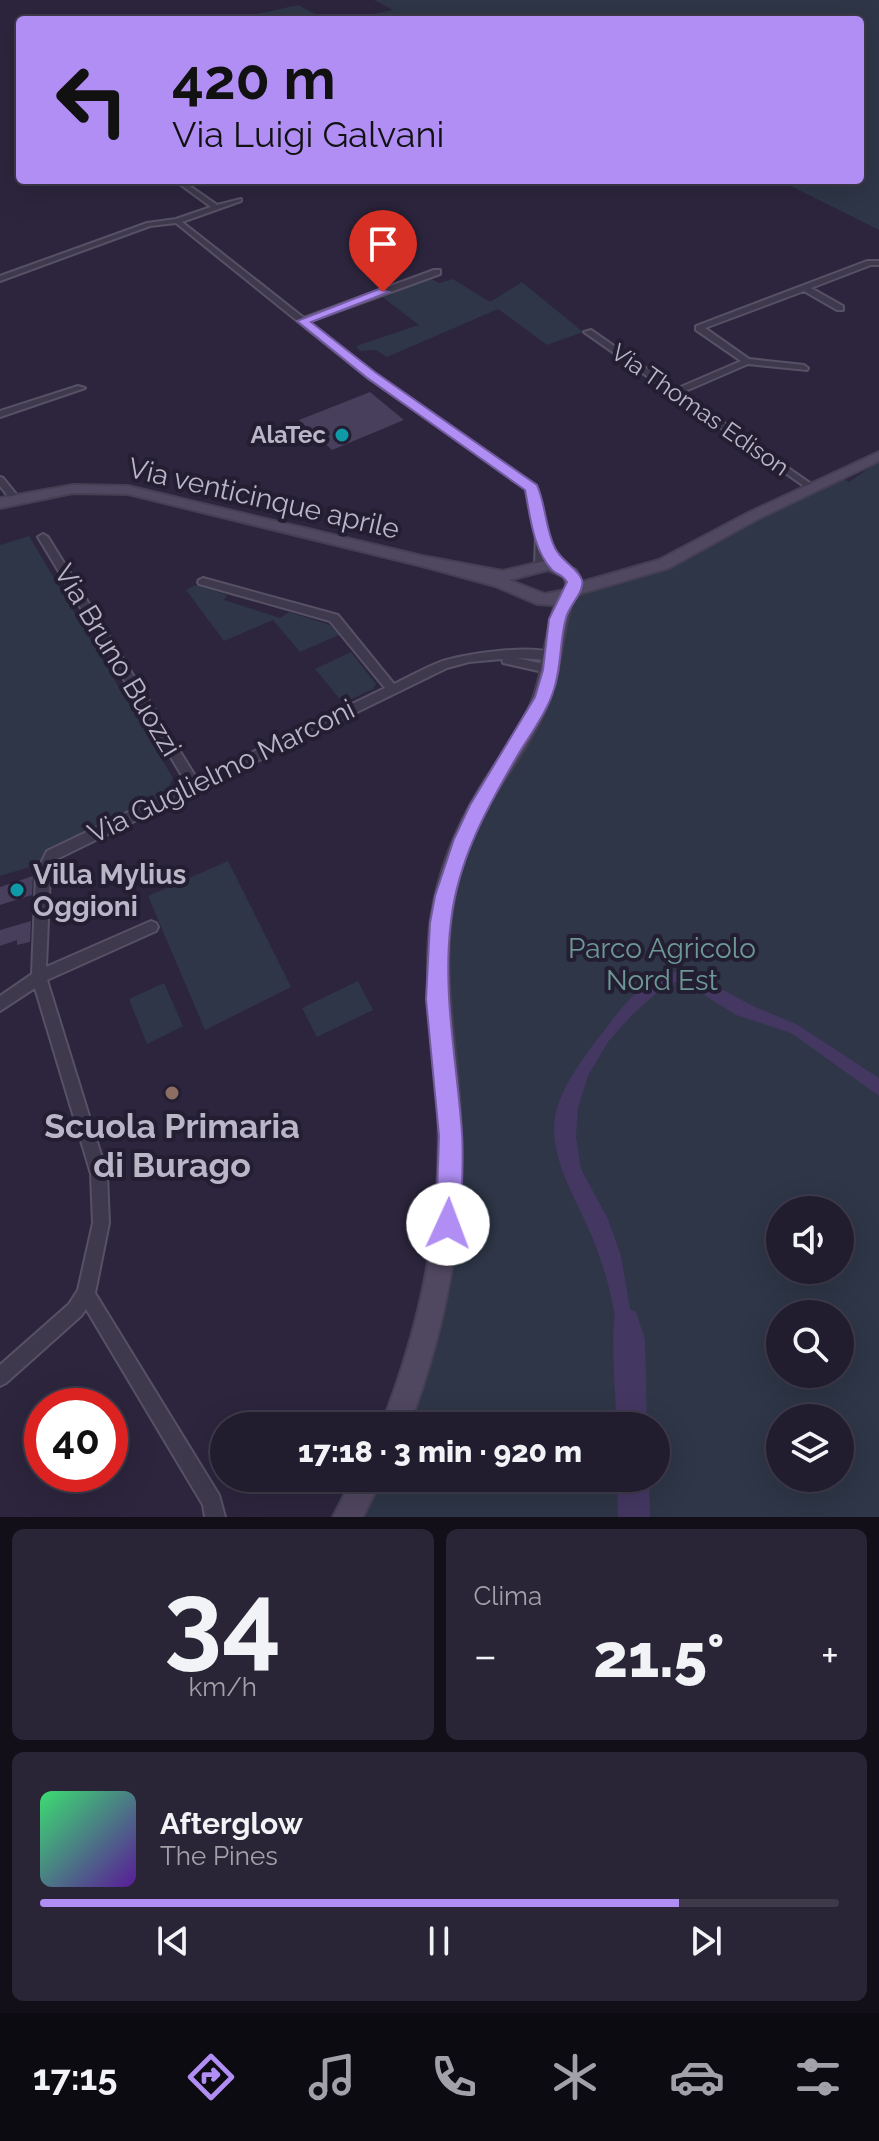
<!DOCTYPE html>
<html lang="it">
<head>
<meta charset="utf-8">
<style>
  :root { --surface:#211c2e; --page:#292536; --text:#f1f3f6; --muted:#a2a1aa; --line:#3e3a4a; --accent:#b08ef4 }
  body { margin:0; font-family:Raleway,sans-serif; background:var(--page); color:var(--text); height:100vh; display:flex; flex-direction:column; font-size:30px; white-space:nowrap }
  * { box-sizing:border-box; margin:0 }
  p { font-size:26px; color:var(--muted) }
  .icon { flex:none; width:44px; height:44px; fill:none; stroke:currentColor; stroke-width:2; stroke-linecap:round; stroke-linejoin:round }
  .map { position:relative; height:1517px; overflow:hidden }
  .side { display:flex; flex-direction:column; gap:12px; padding:12px; background:#120f19; flex:1 }
  .side>* { flex:none }
  .hud { position:absolute; left:16px; top:16px; width:848px; height:168px; border-radius:8px; box-shadow:0 8px 32px #0002,0 0 0 2px var(--line); background:#b08ef4; color:#111; overflow:hidden }
  .fabs { position:absolute; left:766px; top:1196px; display:grid; gap:16px }
  .fabs a { display:grid; place-items:center; width:88px; height:88px; border-radius:50%; background:var(--surface); box-shadow:0 8px 32px #0002,0 0 0 2px var(--line); font-size:40px }
  .speed { position:absolute; left:24px; top:1388px; display:flex; gap:16px; font-size:40px; font-weight:700; text-align:center }
  .speed>* { display:grid; place-content:center; width:104px; height:104px; border-radius:50%; background:var(--surface); box-shadow:0 8px 32px #0002,0 0 0 2px var(--line); line-height:1 }
  .speed .limit { border:12px solid #d22; background:#fff; color:#111 }
  .pin { position:absolute; display:grid; place-items:center; width:68px; height:68px; color:#fff; margin:-82px -34px; border-radius:50% 50% 50% 0; rotate:-45deg; box-shadow:0 0 8px #0007 }
  .pin .icon { rotate:45deg }
  .me { position:absolute; width:88px; margin:-44px; rotate:2deg; stroke-linejoin:round; filter:drop-shadow(0 0 6px #0008) }
  .turn { display:flex; align-items:center; gap:28px; height:168px; padding:0 24px; font-size:36px }
  .turn .icon { width:104px; height:104px; stroke-width:2.5 }
  .turn b { display:block; font-size:56px; line-height:68px }
  .big { font-size:60px; font-weight:800; line-height:1.1 }
  .side .widget { flex:1; display:flex; flex-direction:column; justify-content:center; gap:12px; min-width:0; padding:0 28px; border-radius:12px; background:var(--page) }
  .side .dial { align-items:center; gap:0 }
  .dial b { font-size:104px; line-height:1 }
  .song { display:flex; align-items:center; gap:24px }
  .cover { width:96px; height:96px; border-radius:12px; background:linear-gradient(135deg,hsl(140 70% 55%),hsl(270 70% 35%)) }
  .played { height:8px; border-radius:4px; background:linear-gradient(90deg,var(--accent) 80%,var(--line) 80%) }
  .keys { display:flex; justify-content:space-around; direction:ltr }
  .heat { display:flex; justify-content:space-between; align-items:center; font-size:44px; direction:ltr }
  .side .tiles { flex:1; display:grid; gap:12px; grid-template-columns:1fr 1fr }
  .widget:last-child { grid-column:span 2 }
  .trip { position:absolute; left:210px; top:1412px; width:460px; height:80px; border-radius:40px; background:var(--surface); box-shadow:0 8px 32px #0002,0 0 0 2px var(--line); font-weight:800; line-height:80px; text-align:center }
  .menu { display:flex; height:128px; justify-content:space-around; align-items:center; background:#0d0b12; color:var(--muted) }
  .menu .icon { width:56px; height:56px }
  .menu .active { color:var(--accent) }
  .menu b { font-size:36px; color:var(--text) }
  .map>svg:first-child { display:block }
  .green { fill:#2e3647; fill-rule:evenodd }
  .water { fill:#443762 }
  .lines { fill:none; stroke-linecap:round; stroke-linejoin:round }
  .river { fill:#443762; fill-rule:evenodd }
  .building { fill:#473f5b }
  .street-casing { stroke:#575165; stroke-width:4 }
  .secondary-casing { stroke:#453f53; stroke-width:4 }
  .street { fill:#3f394d; fill-rule:evenodd }
  .secondary { fill:#504760; fill-rule:evenodd }
  .route { fill:#b08ef4; stroke:#725c9f; stroke-width:2 }
  .culture-dot { fill:#0f9aa8; stroke:#241e32; stroke-width:3 }
  .education-dot { fill:#8d6e63; stroke:#241e32; stroke-width:3 }
  .labels { text-anchor:middle; stroke-width:8; stroke-linejoin:round; paint-order:stroke }
  .far-street-label { font-size:24px; fill:#bbb5c8; stroke:#241e32 }
  .far-poi-label { font-size:24px; font-weight:bold; fill:#bbb5c8; stroke:#241e32; text-anchor:end }
  .street-label { font-size:28px; fill:#bbb5c8; stroke:#241e32 }
  .poi-label { font-size:28px; font-weight:bold; fill:#bbb5c8; stroke:#241e32; text-anchor:start }
  .park-label { font-size:28px; fill:#6d9896; stroke:#241e32 }
  .near-poi-label { font-size:34px; font-weight:bold; fill:#bbb5c8; stroke:#241e32 }
</style>
</head>
<body>
<div class="map">
<svg width="879" height="1517" viewBox="0 0 879 1517">
  <rect width="100%" height="100%" fill="#2c253d"/>
  <path class="green" d="M 374,0 L 879,0 L 879,230 L 779,180 L 860,180 L 860,20 L 345,20 L 393,10 Z
    M 298,5 L 327,20 L 235,19 Z
    M 430,278 L 439,283 L 453,279 L 490,302 L 522,282 L 583,332 L 547,345 L 498,309 L 387,357 L 376,350 L 360,351 L 356,346 L 419,325 L 381,296 Z
    M 879,461 L 879,1517 L 362,1517 L 383,1478 L 656,1478 L 656,1426 L 404,1426 L 430,1349 L 449,899 L 472,832 L 535,729 L 559,675 L 566,603 L 581,592 L 651,574 L 817,490 L 844,479 L 849,482 ZM 780,1210 L 840,1210 L 840,1270 L 780,1270 ZM 780,1314 L 840,1314 L 840,1374 L 780,1374 ZM 780,1418 L 840,1418 L 840,1478 L 780,1478 Z
    M 29,536 L 173,778 L 165,794 L 49,848 L 36,865 L 0,876 L 0,545 Z
    M 195,585 L 227,595 L 224,600 L 280,618 L 289,612 L 330,625 L 339,635 L 300,652 L 273,620 L 224,641 L 186,590 Z
    M 351,652 L 376,684 L 373,689 L 343,703 L 315,669 Z
    M 228,861 L 291,987 L 205,1030 L 148,896 Z
    M 358,981 L 373,1010 L 317,1037 L 302,1008 Z
    M 164,983 L 183,1026 L 147,1044 L 129,999 Z"/>
  <path class="water" d="M 688,971 L 753,1006 L 798,1025 L 879,1078 L 879,1096 L 791,1033 L 736,1015 L 685,983 L 676,982 L 662,988 L 632,1015 L 608,1042 L 588,1076 L 578,1108 L 576,1137 L 581,1169 L 608,1219 L 621,1256 L 637,1349 L 619,1347 C 616,1315 609,1282 598,1252 C 584,1209 545,1159 556,1112 C 564,1081 590,1049 610,1023 C 628,998 655,970 688,971 Z"/>
  <g class="lines">
    <path class="river" d="M 626,1308 L 636,1312 L 645,1339 L 647,1426 L 617,1426 C 616,1405 610,1325 616,1312 Z
      M 617,1478 L 649,1478 L 650,1517 L 618,1517 Z"/>
  </g>
  <path class="building" d="M 370,392 L 404,420 L 332,450 L 299,420 Z
    M 33,876 L 32,895 L 0,905 L 0,887 Z
    M 31,921 L 30,942 L 17,945 L 17,940 L 0,946 L 0,930 Z"/>
  <g class="lines">
    <g class="street-casing">
      <path id="street" d="M 174,180 L 181,180 L 217,205 L 241,199 L 241,201 L 182,222 L 304,318 L 434,270 L 440,270 L 440,274 L 308,322 L 373,373 L 535,486 L 546,534 L 544,567 L 540,568 L 535,565 L 536,534 L 528,489 L 367,377 L 176,223 L 150,226 L 0,281 L 0,276 L 147,223 L 176,219 L 211,207 Z
        M 867,261 L 879,261 L 879,265 L 871,265 L 811,288 L 843,306 L 843,310 L 837,310 L 804,291 L 705,328 L 749,359 L 804,365 L 808,368 L 807,370 L 748,364 L 681,393 L 814,486 L 814,490 L 811,491 L 584,332 L 591,330 L 676,389 L 741,361 L 696,330 L 696,326 Z
        M 78,386 L 85,388 L 0,417 L 0,411 Z
        M 0,477 L 3,478 L 20,499 L 18,501 L 12,501 L 0,486 Z
        M 43,534 L 48,537 L 197,779 L 385,688 L 330,621 L 199,584 L 198,582 L 199,580 L 203,578 L 338,615 L 394,684 C 409,677 424,668 440,662 C 462,654 540,642 558,656 L 552,660 L 517,658 L 556,667 L 558,670 L 556,673 L 552,674 L 503,663 L 502,659 L 469,662 L 447,668 L 57,859 L 50,873 L 46,967 L 151,921 L 156,923 L 158,927 L 156,931 L 47,980 L 107,1174 L 109,1223 L 95,1293 L 219,1495 L 225,1517 L 205,1517 L 203,1505 L 86,1309 L 81,1316 L 6,1383 L 0,1386 L 0,1365 L 69,1304 L 78,1290 L 93,1223 L 91,1174 L 35,988 L 0,1011 L 0,996 L 32,974 L 36,873 L 47,851 L 187,784 L 38,537 Z"/>
    </g>
    <g class="secondary-casing">
      <path id="secondary" d="M 879,452 L 879,461 L 758,519 L 669,568 L 579,594 L 573,600 C 560,636 562,675 545,711 C 531,742 510,770 492,799 C 471,836 456,877 451,919 C 443,984 457,1047 460,1112 C 467,1221 447,1325 409,1426 L 381,1426 C 421,1325 443,1221 438,1112 C 435,1047 422,983 431,918 C 438,872 456,827 480,788 C 496,762 515,738 528,710 C 544,677 543,640 555,605 L 537,604 L 495,586 L 422,566 L 128,494 L 73,493 L 0,508 L 0,498 L 73,485 L 128,486 L 422,556 L 503,571 L 549,560 L 576,570 L 582,582 L 659,560 L 748,513 ZM 548,570 L 564,577 L 567,586 L 565,590 L 545,594 L 509,580 Z
        M 353,1478 L 382,1478 L 363,1517 L 333,1517 Z"/>
    </g>
    <use href="#street" class="street"/>
    <use href="#secondary" class="secondary"/>
  </g>
  <path class="route" d="M 379,289 L 389,292 L 311,322 L 375,372 L 537,485 C 546,505 545,528 555,548 C 562,562 578,568 582,580 C 585,592 569,605 566,618 C 559,643 562,670 552,695 C 545,715 530,735 519,753 C 488,806 458,859 451,921 C 442,992 457,1062 462,1133 C 464,1163 461,1194 461,1224 L 457,1233 L 448,1237 L 439,1233 L 436,1224 L 439,1136 L 426,999 L 430,923 L 435,896 L 454,839 L 470,805 L 535,697 L 543,670 L 549,619 L 567,582 C 563,575 558,575 552,570 C 533,550 530,515 525,490 L 366,377 L 297,321 Z"/>
  <g class="culture-dot">
    <circle cx="342" cy="435" r="8"/>
    <circle cx="17" cy="890" r="8"/>
  </g>
  <circle class="education-dot" cx="172" cy="1093" r="8"/>
  <g class="labels">
    <g class="far-street-label">
      <text transform="translate(700 410) rotate(35)" y="8">Via Thomas Edison</text>
    </g>
    <g class="far-poi-label">
      <text x="326" y="443">AlaTec</text>
    </g>
    <g class="street-label">
      <text transform="translate(264 498) rotate(13)" y="10">Via venticinque aprile</text>
      <text transform="translate(118 660) rotate(59)" y="10">Via Bruno Buozzi</text>
      <text transform="translate(221 771) rotate(-26)" y="10">Via Guglielmo Marconi</text>
    </g>
    <g class="poi-label">
      <text x="33" y="884">Villa Mylius<tspan x="33" dy="32">Oggioni</tspan></text>
    </g>
    <g class="park-label">
      <text x="662" y="958">Parco Agricolo<tspan x="662" dy="32">Nord Est</tspan></text>
    </g>
    <g class="near-poi-label">
      <text x="172" y="1138">Scuola Primaria<tspan x="172" dy="39">di Burago</tspan></text>
    </g>
  </g>
</svg>
<div class="fabs">
<a><svg class="icon" aria-label="sound" viewBox="0 0 24 24"><path d="M4 9h4l5-4v14l-5-4H4zM17 9q2 3 0 6"/></svg></a>
<a><svg class="icon" aria-label="search" viewBox="0 0 24 24"><circle cx="10" cy="10" r="6"/><path d="M15 15l6 6"/></svg></a>
<a><svg class="icon" aria-label="layers" viewBox="0 0 24 24"><path d="M12 4l9 5-9 5-9-5zM3 14l9 5 9-5"/></svg></a>
</div>
<div class="speed"><div class="limit">40</div></div>
<div class="pin" style="left:383px;top:292px;background:#d93025"><svg class="icon" aria-label="arrive" viewBox="0 0 24 24"><path d="M6 21V4h12l-3 4 3 4H6"/></svg></div>
<svg class="me" style="left:448px;top:1224px" viewBox="-20 -20 40 40"><circle r="19" fill="#fff"/><path d="M0-13L10 11 0 6-10 11z" fill="#b08ef4"/></svg>
<div class="trip">17:18 · 3 min · 920 m</div>
<div class="hud">
<div class="turn"><svg class="icon" aria-label="left" viewBox="0 0 24 24"><path d="M17 20v-9H6M10 6l-5 5 5 5"/></svg><div><b>420 m</b>Via Luigi Galvani</div></div>
</div>
</div>
<section class="side">
<div class="tiles">
<div class="widget dial"><b>34</b><p>km/h</p></div>
<div class="widget"><p>Clima</p>
<div class="heat"><a>−</a><b class="big">21.5°</b><a>+</a></div>
</div>
<div class="widget">
<div class="song"><i class="cover"></i><div><b>Afterglow</b><p>The Pines</p></div></div>
<div class="played"></div>
<div class="keys"><svg class="icon" aria-label="previous" viewBox="0 0 24 24"><path d="M18 5L8 12l10 7zM5 5v14"/></svg><svg class="icon" aria-label="pause" viewBox="0 0 24 24"><path d="M8 5v14M16 5v14"/></svg><svg class="icon" aria-label="next" viewBox="0 0 24 24"><path d="M6 5l10 7-10 7zM19 5v14"/></svg></div>
</div>
</div>
</section>
<nav class="menu">
<b>17:15</b>
<svg class="icon active" aria-label="directions" viewBox="0 0 24 24"><path d="M12 3l9 9-9 9-9-9zM9 14v-3h6M13 9l2 2-2 2"/></svg>
<svg class="icon" aria-label="music" viewBox="0 0 24 24"><path d="M9 18V5l10-2v13"/><circle cx="6" cy="18" r="3"/><circle cx="16" cy="16" r="3"/></svg>
<svg class="icon" aria-label="phone" viewBox="0 0 24 24"><path d="M5 4h4l2 5-3 2q2 4 5 5l2-3 5 2v4C11 20 4 13 5 4z"/></svg>
<svg class="icon" aria-label="climate" viewBox="0 0 24 24"><path d="M12 3v18M4 7l16 10M4 17L20 7"/></svg>
<svg class="icon" aria-label="car" viewBox="0 0 24 24"><path d="M5 17H2v-5l4-1 3-4h7l3 4 3 1v5h-3M9 17h6M6 11h13"/><circle cx="7" cy="17" r="2"/><circle cx="17" cy="17" r="2"/></svg>
<svg class="icon" aria-label="filters" viewBox="0 0 24 24"><path d="M4 7h16M4 17h16"/><circle cx="9" cy="7" r="2"/><circle cx="15" cy="17" r="2"/></svg>
</nav>
</body>
</html>
